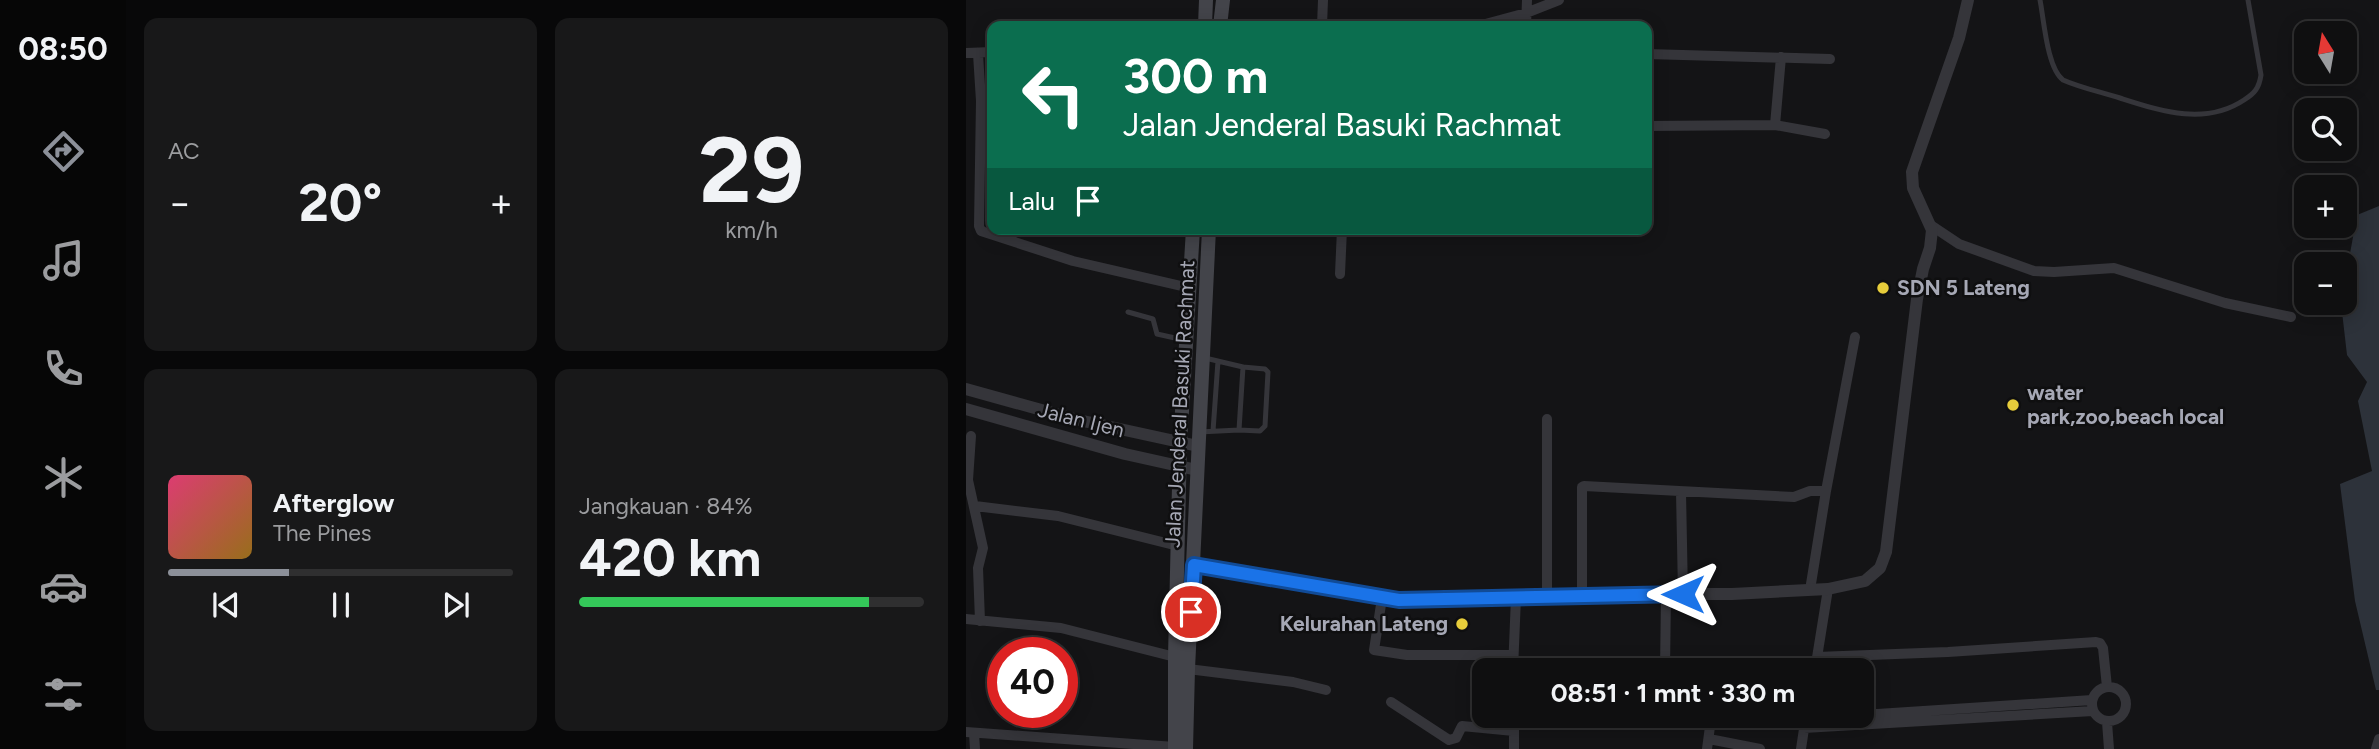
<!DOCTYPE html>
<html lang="id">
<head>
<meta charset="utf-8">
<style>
  :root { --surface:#0f0f10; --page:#181819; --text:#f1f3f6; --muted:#9b9c9f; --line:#2f2f30; --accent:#8c9099 }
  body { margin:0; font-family:Figtree,sans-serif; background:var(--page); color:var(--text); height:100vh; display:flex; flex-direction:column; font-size:26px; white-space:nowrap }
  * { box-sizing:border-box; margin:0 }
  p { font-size:23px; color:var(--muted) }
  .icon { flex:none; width:38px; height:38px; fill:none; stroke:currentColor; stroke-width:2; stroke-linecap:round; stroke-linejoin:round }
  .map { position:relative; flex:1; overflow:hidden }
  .sheet { display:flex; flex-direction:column; gap:18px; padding:18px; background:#080809; width:840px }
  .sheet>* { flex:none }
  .banner { position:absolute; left:21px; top:21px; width:665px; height:214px; border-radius:14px; box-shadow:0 4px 18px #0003,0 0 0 2px var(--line); background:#0b6e4f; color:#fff; overflow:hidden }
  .needle { width:46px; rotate:349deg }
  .tools { position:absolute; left:1328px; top:21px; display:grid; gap:14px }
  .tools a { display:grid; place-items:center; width:63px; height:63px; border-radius:14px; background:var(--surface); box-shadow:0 4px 18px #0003,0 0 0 2px var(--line); font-size:35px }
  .speed { position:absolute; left:21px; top:637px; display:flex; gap:14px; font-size:35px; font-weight:700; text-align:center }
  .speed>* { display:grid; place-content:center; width:91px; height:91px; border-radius:50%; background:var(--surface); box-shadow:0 4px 18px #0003,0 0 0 2px var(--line); line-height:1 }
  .speed .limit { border:10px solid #d22; background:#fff; color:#111 }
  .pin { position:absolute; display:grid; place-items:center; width:60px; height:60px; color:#fff; margin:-30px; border:4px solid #fff; border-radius:50%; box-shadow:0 2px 7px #0007 }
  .me { position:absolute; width:77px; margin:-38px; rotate:270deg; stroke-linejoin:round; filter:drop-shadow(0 0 5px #0008) }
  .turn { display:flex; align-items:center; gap:24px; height:147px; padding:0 21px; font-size:32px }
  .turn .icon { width:91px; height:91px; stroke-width:2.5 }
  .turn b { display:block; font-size:49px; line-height:60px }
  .then { display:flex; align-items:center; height:66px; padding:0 21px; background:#0003; gap:14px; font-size:26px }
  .big { font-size:52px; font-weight:700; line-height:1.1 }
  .sheet .tile { flex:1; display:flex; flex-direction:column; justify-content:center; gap:10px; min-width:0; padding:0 24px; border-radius:14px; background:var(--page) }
  .sheet .dial { align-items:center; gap:0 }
  .dial b { font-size:91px; line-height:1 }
  .song { display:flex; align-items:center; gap:21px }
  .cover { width:84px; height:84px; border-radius:10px; background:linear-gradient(135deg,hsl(340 70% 55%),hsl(40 70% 35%)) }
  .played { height:7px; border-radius:4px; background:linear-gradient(90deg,var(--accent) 35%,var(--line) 35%) }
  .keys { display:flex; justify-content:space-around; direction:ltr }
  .heat { display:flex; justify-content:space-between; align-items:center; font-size:38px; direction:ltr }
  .charge { height:10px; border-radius:5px; background:linear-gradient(90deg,#34c759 84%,var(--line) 0) }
  .sheet .tiles { flex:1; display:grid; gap:18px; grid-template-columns:repeat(2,1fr) }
  .trip { position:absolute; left:506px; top:658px; width:402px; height:70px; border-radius:14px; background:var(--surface); box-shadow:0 4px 18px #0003,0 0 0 2px var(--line); font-weight:700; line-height:70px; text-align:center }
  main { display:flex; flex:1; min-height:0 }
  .menu { display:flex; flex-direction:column; width:126px; justify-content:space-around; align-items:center; background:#060606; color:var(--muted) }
  .menu .icon { width:49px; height:49px }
  .menu .active { color:var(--accent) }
  .menu b { font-size:32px; color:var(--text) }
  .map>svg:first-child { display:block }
  .water { fill:#2d323a }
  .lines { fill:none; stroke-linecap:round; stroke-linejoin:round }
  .service { stroke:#35353a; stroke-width:5 }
  .minor { stroke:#35353a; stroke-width:10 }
  .tertiary { stroke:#35353a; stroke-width:12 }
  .secondary { stroke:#43444a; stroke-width:14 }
  .route-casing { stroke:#114b97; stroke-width:18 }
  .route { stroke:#1a73e8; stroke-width:12 }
  .poi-dot { fill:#e7cd3b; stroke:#0f0f10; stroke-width:2.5 }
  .labels { text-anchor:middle; stroke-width:5; stroke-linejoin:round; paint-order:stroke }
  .poi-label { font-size:21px; font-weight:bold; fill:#a6a8b5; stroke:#0f0f10; text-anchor:start }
  .street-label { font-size:21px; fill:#a6a8b5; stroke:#0f0f10 }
</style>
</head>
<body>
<main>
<nav class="menu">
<b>08:50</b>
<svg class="icon active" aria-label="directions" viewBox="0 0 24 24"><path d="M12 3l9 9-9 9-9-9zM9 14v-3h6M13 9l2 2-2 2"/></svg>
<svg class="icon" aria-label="music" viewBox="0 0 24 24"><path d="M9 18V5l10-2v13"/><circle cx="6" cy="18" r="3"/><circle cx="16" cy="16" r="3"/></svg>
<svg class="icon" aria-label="phone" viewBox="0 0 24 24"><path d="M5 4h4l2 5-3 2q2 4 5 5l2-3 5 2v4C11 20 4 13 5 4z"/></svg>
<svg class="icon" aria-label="climate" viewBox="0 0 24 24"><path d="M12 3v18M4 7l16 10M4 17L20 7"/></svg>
<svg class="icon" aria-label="car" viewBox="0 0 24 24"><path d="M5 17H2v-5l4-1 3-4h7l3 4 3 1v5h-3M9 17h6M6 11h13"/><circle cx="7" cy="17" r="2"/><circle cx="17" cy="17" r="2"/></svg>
<svg class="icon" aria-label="filters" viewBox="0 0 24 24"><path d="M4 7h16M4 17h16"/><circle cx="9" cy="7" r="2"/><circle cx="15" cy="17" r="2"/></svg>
</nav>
<section class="sheet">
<div class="tiles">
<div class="tile"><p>AC</p>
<div class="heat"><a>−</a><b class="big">20°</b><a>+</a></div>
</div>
<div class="tile dial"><b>29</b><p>km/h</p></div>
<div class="tile">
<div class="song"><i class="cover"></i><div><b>Afterglow</b><p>The Pines</p></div></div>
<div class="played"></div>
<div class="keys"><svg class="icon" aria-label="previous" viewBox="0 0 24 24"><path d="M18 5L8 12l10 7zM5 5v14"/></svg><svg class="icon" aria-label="pause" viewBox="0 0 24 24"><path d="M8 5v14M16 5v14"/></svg><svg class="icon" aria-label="next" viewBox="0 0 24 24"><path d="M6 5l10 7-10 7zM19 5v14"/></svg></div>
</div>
<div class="tile"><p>Jangkauan · 84%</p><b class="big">420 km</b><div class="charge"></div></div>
</div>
</section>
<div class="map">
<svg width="1413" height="749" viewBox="0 0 1413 749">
  <rect width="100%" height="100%" fill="#141416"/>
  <path class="water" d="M 1413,206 L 1413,690 L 1410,690 L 1389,601 L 1374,484 L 1406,471 L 1392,401 L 1401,382 L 1381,355 L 1375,303 L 1379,303 L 1379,281 L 1391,215 Z"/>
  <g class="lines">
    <path class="service" d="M 1074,0 C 1078,20 1081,68 1097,80 C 1115,88 1135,92 1154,98 C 1195,111 1239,126 1278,100 C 1289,93 1293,88 1295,75 L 1282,0
      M 162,312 L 187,319 L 191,334 L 218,340
      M 273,430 L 294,431 L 299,426 L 302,372 L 299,369 L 277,367
      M 247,431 L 252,361
      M 233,432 L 273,430 L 277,367 L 239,358"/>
    <path class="minor" d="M 356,26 L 357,0
      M 512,26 L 560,13 L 593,0
      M 560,26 L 561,0
      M 0,53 L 26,52
      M 12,54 L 15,101 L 13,226 L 15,231 L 107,261 L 224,288
      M 681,54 L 864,59
      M 809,125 L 815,57
      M 681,126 L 809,125 L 859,134
      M 966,226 L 993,244 L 1068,271 L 1088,272 L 1148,268 L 1259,303 L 1325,317
      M 374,274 L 376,229
      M 581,419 L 581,596
      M 5,436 L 2,480 L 17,548 L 12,568 L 14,621
      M 715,492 L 717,594
      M 9,506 L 92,516 L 212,546
      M 844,590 L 860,491 L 889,337
      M 616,595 L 616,487 L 618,486 L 828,497 L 844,491 L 860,491
      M 416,598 L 408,650 L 441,655 L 547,655
      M 0,619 L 95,628 L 209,657
      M 851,657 L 982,652 L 1130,642 L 1134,643 L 1137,648 L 1141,687
      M 222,669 L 327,682 L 360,690
      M 547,670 L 550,597
      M 699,670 L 700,594
      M 849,670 L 862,589
      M1126 704a17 17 0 1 1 34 0a17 17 0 1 1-34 0Z
      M 425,702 L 483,740 L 490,738 L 496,726 L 548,731
      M 896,715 L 1126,700
      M 736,716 L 745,719 L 741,749
      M 840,718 L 876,716
      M 1141,722 L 1143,749
      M 838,728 L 1127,711
      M 0,732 L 209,747
      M 8,733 L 9,749
      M 743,739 L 794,749
      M 548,749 L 548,716
      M 835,749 L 839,722
      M 1410,749 L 1413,739"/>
    <path class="tertiary" d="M 0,389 L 108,419 L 232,446
      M 0,409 L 159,454 L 231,470
      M 228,565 L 416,598 L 465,600 L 642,594 L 766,594 L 862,589 L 899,581 L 914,568 L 920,552 L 951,299 L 957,269 L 964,248 L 966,230 L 947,188 L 946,172 L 993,38 L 1002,0"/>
    <path class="secondary" d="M 239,26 L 240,0
      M 254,26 L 257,0
      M 209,749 L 209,657 L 214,444 L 227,229
      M 220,749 L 222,669 L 243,229"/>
  </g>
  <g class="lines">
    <g class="route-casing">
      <path id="route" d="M 225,612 L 228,565 L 433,600 L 717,594"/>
    </g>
    <use href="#route" class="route"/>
  </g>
  <g class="poi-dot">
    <circle cx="917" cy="288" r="7"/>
    <circle cx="1047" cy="405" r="7"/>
    <circle cx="496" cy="624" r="7"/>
  </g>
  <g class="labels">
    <g class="poi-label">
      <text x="931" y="295">SDN 5 Lateng</text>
      <text x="1061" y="400">water<tspan x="1061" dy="24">park,zoo,beach local</tspan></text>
      <text x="482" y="631" text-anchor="end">Kelurahan Lateng</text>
    </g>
    <g class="street-label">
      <text transform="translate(214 404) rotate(-87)" y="7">Jalan Jenderal Basuki Rachmat</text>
      <text transform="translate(115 420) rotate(14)" y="7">Jalan Ijen</text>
    </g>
  </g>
</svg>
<div class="tools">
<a><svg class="needle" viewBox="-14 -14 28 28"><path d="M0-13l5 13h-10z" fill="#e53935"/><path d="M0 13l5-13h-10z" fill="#9b9c9f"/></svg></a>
<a><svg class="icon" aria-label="search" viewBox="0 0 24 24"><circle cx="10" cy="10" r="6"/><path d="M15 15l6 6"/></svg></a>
<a>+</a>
<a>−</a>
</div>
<div class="speed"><div class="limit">40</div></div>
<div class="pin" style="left:225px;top:612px;background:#d93025"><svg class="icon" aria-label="arrive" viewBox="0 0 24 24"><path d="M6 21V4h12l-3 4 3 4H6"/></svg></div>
<svg class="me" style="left:717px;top:594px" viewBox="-20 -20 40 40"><path d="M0-17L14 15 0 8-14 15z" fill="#1a73e8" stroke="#fff" stroke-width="4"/></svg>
<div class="trip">08:51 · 1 mnt · 330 m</div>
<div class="banner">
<div class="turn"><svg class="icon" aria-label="left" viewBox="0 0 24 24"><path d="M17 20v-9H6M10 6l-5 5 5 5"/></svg><div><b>300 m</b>Jalan Jenderal Basuki Rachmat</div></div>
<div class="then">Lalu<svg class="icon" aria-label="arrive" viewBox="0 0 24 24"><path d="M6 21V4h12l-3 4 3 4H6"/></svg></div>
</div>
</div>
</main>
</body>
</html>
